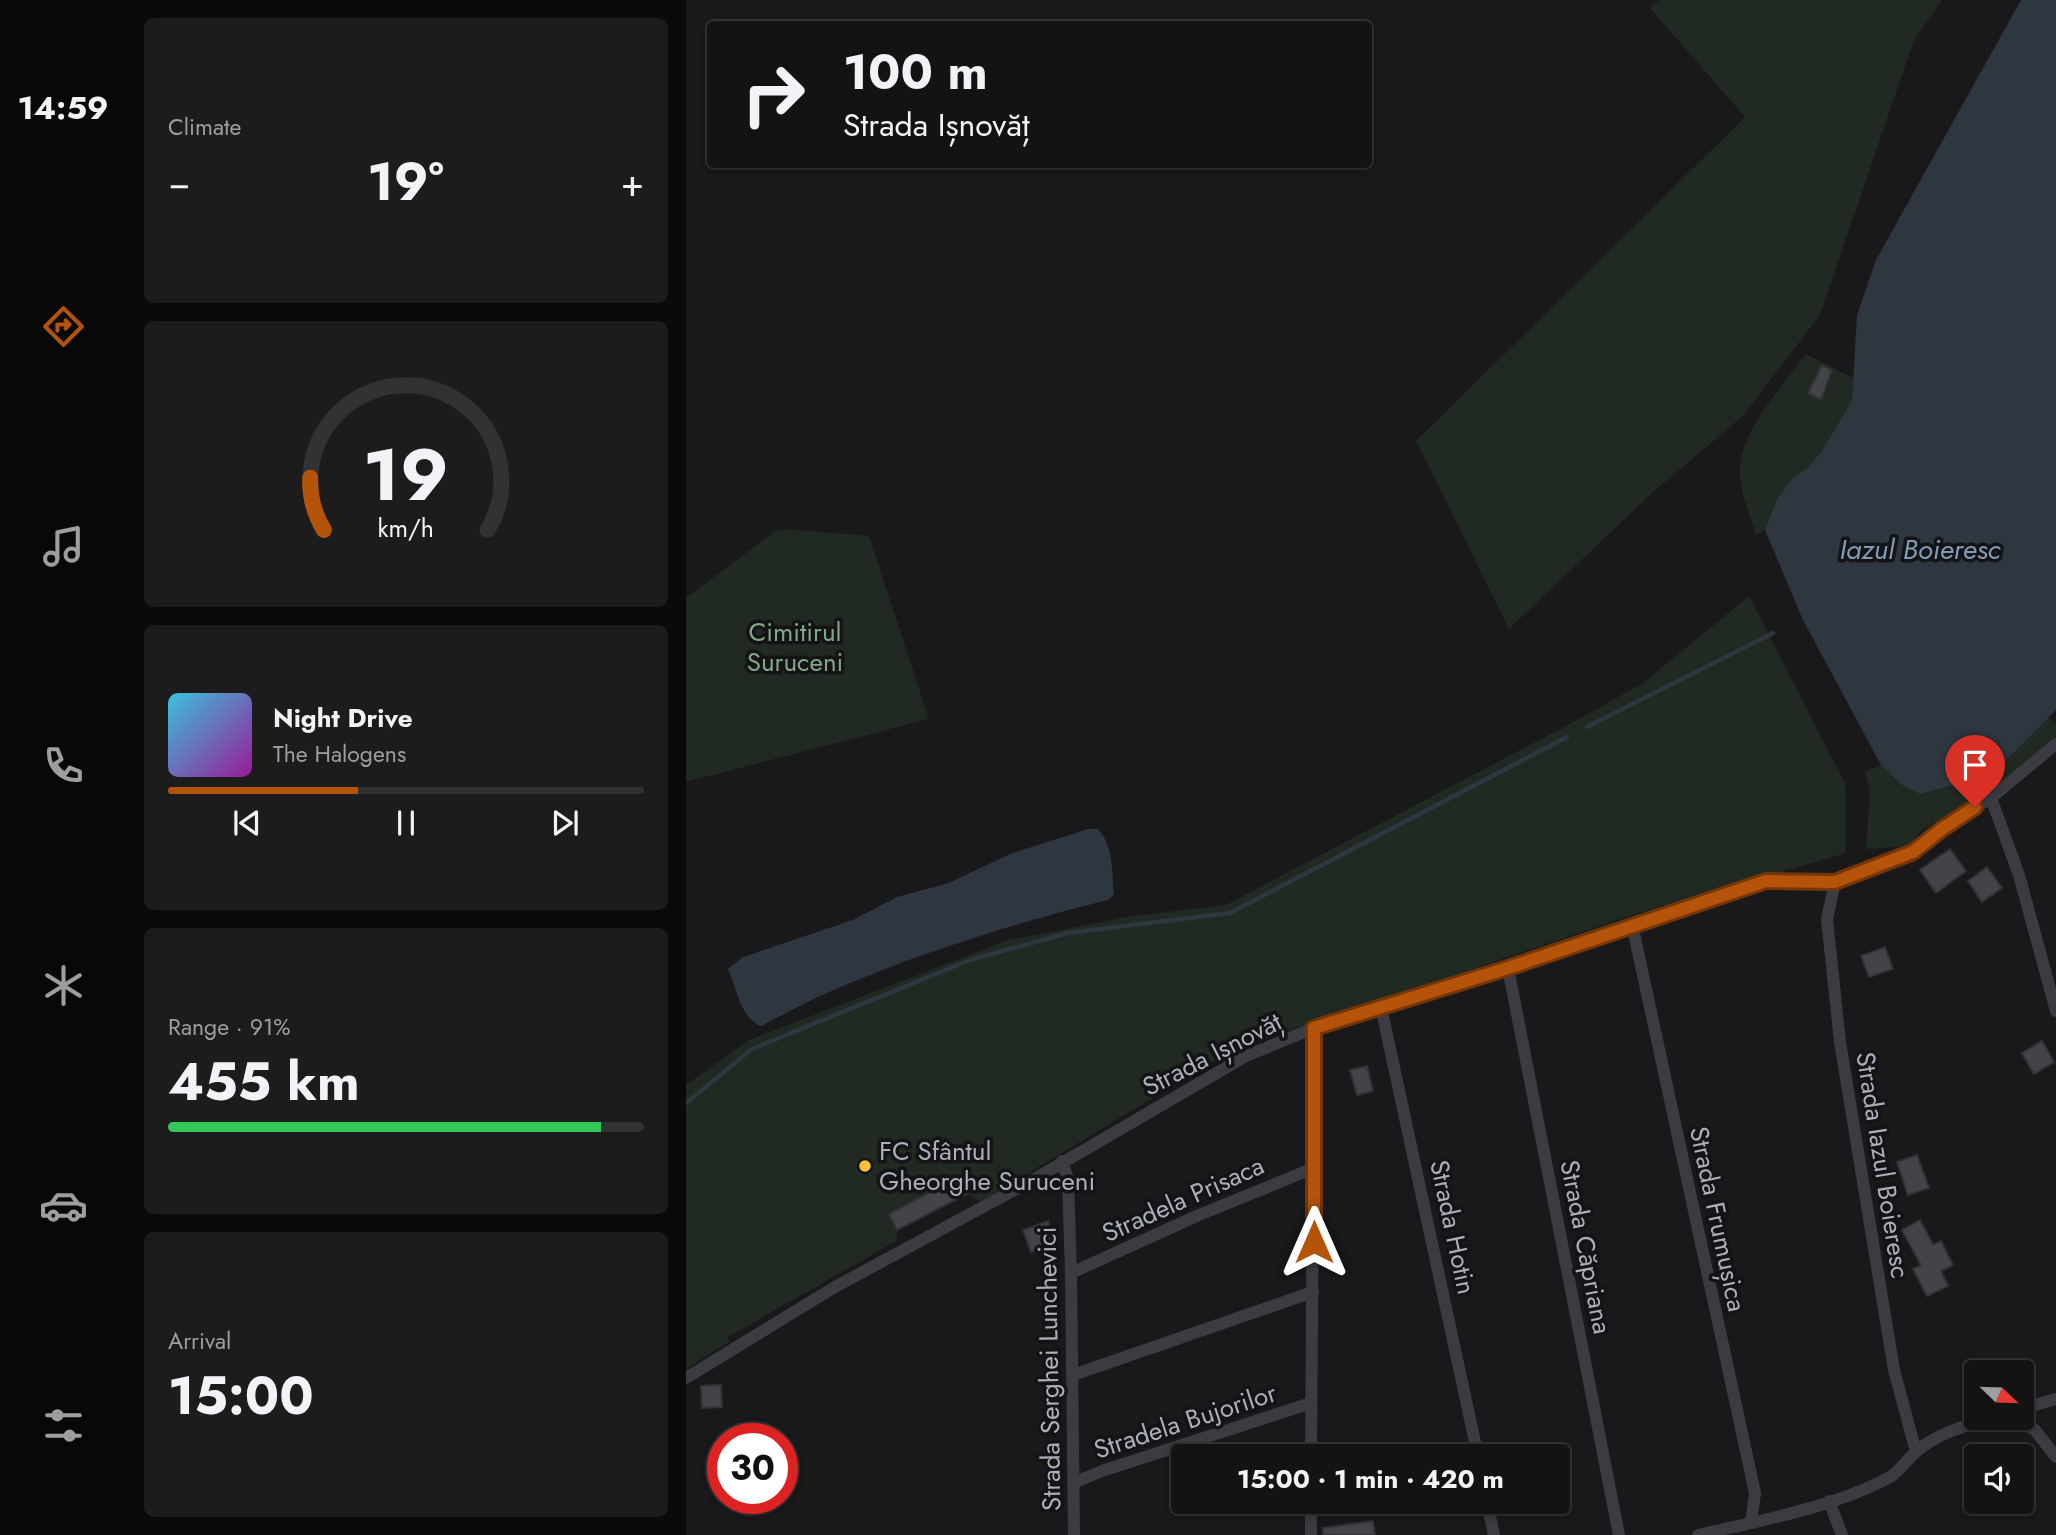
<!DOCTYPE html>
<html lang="en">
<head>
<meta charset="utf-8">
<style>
  :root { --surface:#131314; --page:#1c1c1d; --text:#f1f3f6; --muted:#9d9ea0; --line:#323234; --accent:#b45309 }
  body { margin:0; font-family:Jost,sans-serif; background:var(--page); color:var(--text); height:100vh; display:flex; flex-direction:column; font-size:26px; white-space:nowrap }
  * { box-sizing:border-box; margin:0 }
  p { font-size:23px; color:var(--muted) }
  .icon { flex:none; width:38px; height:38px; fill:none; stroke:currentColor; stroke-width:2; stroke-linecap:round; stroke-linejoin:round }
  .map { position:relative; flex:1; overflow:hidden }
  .details { display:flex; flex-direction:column; gap:18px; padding:18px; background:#0a0a0b; width:560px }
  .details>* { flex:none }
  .top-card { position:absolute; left:21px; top:21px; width:665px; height:147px; border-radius:7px; box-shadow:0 4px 10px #0003,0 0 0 2px var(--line); background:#131314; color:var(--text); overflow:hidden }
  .needle { width:46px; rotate:113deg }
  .tools { position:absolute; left:1278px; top:1360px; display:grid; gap:14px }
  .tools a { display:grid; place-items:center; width:70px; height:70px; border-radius:7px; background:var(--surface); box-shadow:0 4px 10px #0003,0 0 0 2px var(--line); font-size:35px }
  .speed { position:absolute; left:21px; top:1423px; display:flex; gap:14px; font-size:35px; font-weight:700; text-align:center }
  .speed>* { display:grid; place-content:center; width:91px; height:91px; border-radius:50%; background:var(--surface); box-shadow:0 4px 10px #0003,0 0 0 2px var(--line); line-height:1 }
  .speed .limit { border:10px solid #d22; background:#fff; color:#111 }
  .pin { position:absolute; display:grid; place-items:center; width:60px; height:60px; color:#fff; margin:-72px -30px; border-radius:50% 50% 50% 0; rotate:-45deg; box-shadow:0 0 7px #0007 }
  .pin .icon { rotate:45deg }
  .me { position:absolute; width:77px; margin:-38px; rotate:0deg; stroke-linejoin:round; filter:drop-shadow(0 0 5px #0008) }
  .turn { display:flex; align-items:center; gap:24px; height:147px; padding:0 21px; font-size:32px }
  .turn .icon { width:91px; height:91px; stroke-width:2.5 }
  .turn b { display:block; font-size:49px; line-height:60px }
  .big { font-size:52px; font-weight:700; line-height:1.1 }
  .details .card { flex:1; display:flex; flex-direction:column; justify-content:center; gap:10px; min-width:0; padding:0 24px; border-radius:10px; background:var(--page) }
  .details .dial { align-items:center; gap:0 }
  .dial svg { height:182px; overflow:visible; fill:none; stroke:var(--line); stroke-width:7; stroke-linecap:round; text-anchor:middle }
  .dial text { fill:var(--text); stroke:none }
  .song { display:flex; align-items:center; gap:21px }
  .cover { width:84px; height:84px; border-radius:10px; background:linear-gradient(135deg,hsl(190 70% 55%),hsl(300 70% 35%)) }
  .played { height:7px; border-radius:4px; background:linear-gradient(90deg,var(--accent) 40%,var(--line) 40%) }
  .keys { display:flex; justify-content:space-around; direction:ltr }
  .heat { display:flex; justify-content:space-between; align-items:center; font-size:38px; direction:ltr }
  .charge { height:10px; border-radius:5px; background:linear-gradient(90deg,#34c759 91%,var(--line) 0) }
  .trip { position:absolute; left:485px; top:1444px; width:399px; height:70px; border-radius:7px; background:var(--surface); box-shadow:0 4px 10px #0003,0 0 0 2px var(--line); font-weight:700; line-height:70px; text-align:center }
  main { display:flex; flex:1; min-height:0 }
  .menu { display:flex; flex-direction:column; width:126px; justify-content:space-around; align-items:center; background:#080808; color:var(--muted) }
  .menu .icon { width:49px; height:49px }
  .menu .current { color:var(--accent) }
  .menu b { font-size:32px; color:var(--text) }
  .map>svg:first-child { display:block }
  .green { fill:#202922 }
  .water { fill:#2e3740 }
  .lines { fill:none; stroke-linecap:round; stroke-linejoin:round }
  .stream { stroke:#2e3740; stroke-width:4.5 }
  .building { fill:#434448; stroke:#333337; stroke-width:2 }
  .street { stroke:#3b3c42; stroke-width:12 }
  .route-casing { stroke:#753606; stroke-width:18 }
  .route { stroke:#b45309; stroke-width:12 }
  .poi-dot { fill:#f9c333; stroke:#141416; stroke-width:2.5 }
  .labels { text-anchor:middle; stroke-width:7; stroke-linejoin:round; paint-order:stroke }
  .park-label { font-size:26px; fill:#81a786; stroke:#141416 }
  .street-label { font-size:26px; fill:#abafbb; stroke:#141416 }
  .poi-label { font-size:26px; fill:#abafbb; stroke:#141416; text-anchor:start }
  .water-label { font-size:28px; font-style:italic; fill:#819ab7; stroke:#141416 }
</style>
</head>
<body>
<main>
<nav class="menu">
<b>14:59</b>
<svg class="icon current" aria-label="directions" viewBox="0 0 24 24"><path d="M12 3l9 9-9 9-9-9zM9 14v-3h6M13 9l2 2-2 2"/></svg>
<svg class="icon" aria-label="music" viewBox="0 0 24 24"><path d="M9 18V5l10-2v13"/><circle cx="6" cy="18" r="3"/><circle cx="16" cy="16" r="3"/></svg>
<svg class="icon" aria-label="phone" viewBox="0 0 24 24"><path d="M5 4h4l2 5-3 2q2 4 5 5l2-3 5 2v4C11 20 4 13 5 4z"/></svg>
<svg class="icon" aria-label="climate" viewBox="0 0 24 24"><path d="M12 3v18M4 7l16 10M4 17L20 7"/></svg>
<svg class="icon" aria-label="car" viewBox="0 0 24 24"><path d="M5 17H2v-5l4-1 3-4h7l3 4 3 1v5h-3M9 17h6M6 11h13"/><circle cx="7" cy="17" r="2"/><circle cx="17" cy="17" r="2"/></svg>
<svg class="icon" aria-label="filters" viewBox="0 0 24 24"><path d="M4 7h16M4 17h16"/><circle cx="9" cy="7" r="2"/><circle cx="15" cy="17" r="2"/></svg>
</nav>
<section class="details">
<div class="card"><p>Climate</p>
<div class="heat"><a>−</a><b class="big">19°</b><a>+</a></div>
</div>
<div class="card dial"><svg viewBox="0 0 100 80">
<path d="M14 69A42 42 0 1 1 86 69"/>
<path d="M14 69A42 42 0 0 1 8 46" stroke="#b45309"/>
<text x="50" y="56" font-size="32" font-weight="700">19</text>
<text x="50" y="72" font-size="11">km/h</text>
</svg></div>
<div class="card">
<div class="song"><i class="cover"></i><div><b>Night Drive</b><p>The Halogens</p></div></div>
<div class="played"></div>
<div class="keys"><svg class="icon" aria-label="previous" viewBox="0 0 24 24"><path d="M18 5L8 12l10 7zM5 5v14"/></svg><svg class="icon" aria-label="pause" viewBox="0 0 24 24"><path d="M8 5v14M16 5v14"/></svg><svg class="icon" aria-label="next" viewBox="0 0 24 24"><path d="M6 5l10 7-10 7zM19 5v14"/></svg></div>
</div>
<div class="card"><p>Range · 91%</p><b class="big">455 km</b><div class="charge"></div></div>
<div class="card"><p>Arrival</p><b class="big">15:00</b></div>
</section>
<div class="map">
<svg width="1370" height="1535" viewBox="0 0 1370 1535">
  <rect width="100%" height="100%" fill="#19191b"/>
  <path class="green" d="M 973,0 L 1256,0 L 1228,40 L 1134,315 L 1057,416 L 966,493 L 823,629 L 730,441 L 1059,117 L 964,8 Z
    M 1120,354 L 1167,378 L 1166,400 L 1136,451 L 1120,469 L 1106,479 L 1091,500 L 1079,530 L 1070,535 C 1064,515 1054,492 1054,471 C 1054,431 1096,385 1120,354 Z
    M 98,529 L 183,536 L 243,719 L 0,782 L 0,598 L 89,531 Z
    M 1063,596 L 1159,783 L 1160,853 L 956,912 L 546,1050 L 295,1202 L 281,1194 L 212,1230 L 210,1241 L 42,1337 L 44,1341 L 0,1369 L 0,1085 L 63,1040 L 322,940 L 447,916 L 540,905 L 895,718 L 957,683 Z
    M 1361,716 L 1370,724 L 1370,737 L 1296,798 L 1237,829 L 1222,846 L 1180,849 L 1184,791 L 1179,772 L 1195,765 L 1216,785 L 1235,794 L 1304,776 Z"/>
  <path class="water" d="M 1335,0 L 1370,0 L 1370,710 L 1304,776 L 1234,794 L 1216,785 L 1195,765 L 1117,620 L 1079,530 L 1091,499 L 1106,479 L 1120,469 L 1136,451 L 1166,400 L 1171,315 L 1190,260 Z
    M 402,829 L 411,829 C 428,843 426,875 428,894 L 422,900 C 333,922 242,950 157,986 C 129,997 102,1012 75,1026 C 54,1018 51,988 42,969 L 57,957 L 167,920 L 211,897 L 263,883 L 324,854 Z"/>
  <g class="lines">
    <path class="stream" d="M 901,727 L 1087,633
      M 0,1103 L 66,1049 L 284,960 L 382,933 L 544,913 L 881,737"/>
  </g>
  <path class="building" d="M 1136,365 L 1146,370 L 1135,400 L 1122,393 Z
    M 1264,849 L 1280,871 L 1250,893 L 1234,870 Z
    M 1301,867 L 1316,888 L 1296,902 L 1282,881 Z
    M 1199,947 L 1207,969 L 1183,977 L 1175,956 Z
    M 1356,1041 L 1368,1062 L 1348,1074 L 1336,1053 Z
    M 681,1066 L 687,1091 L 671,1095 L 664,1070 Z
    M 1231,1155 L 1243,1188 L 1222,1195 L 1211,1162 Z
    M 273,1177 L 281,1194 L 211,1230 L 203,1214 Z
    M 1234,1220 L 1247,1245 L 1255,1241 L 1267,1265 L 1255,1271 L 1262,1286 L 1241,1296 L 1227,1269 L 1235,1265 L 1216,1230 Z
    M 362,1221 L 370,1243 L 345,1252 L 337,1230 Z
    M 35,1385 L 36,1407 L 16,1408 L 15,1386 Z
    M 687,1521 L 689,1535 L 637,1535 L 637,1528 Z"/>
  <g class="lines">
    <path class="street" d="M 1305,798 L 1333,875 L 1370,1011
      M 1149,882 L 1141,919 L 1154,1042 L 1208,1370 L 1230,1452
      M 946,924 L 1069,1493 L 1065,1523
      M 822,968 L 933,1535
      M 695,1007 L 792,1456
      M 376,1161 L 382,1179 L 385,1273 L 388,1535
      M 385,1273 L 513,1215 L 628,1168
      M 387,1375 L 627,1292
      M 0,1378 L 149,1287 L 345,1181 L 560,1056 L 628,1028 L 822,968 L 1080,881 L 1149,882 L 1218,857 L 1227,852 L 1273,816 L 1305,798 L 1370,744
      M 1335,1409 L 1370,1399
      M 1328,1418 L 1349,1430 L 1370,1457
      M 625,1456 L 628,1028
      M 387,1483 L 416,1471 L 625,1403
      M 1143,1501 L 1156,1535
      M 625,1502 L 625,1535
      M 801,1502 L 808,1535
      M 1012,1535 C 1073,1521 1149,1507 1204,1477 C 1215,1470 1221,1459 1231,1451 C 1252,1433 1279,1426 1304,1418"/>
  </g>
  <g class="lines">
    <g class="route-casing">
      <path id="route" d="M 628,1242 L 628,1028 L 822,968 L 1080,881 L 1149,882 L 1227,852 L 1256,829 L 1289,807"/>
    </g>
    <use href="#route" class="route"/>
  </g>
  <circle class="poi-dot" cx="179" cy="1166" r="7"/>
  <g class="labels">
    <g class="park-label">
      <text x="109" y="641">Cimitirul<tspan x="109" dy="30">Suruceni</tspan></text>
    </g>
    <g class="street-label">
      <text transform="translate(526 1054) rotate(-27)" y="9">Strada Ișnovăț</text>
      <text transform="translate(1197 1165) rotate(81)" y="9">Strada Iazul Boieresc</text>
      <text transform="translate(497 1199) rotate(-24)" y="9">Stradela Prisaca</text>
      <text transform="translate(1032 1219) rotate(78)" y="9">Strada Frumușica</text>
      <text transform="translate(767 1227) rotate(78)" y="9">Strada Hotin</text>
      <text transform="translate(900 1247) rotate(79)" y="9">Strada Căpriana</text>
      <text transform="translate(363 1369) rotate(-91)" y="9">Strada Serghei Lunchevici</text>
      <text transform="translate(499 1421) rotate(-18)" y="9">Stradela Bujorilor</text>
    </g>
    <g class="poi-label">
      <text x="193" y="1160">FC Sfântul<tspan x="193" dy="30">Gheorghe Suruceni</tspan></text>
    </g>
    <g class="water-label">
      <text x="1234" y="559">Iazul Boieresc</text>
    </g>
  </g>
</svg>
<div class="tools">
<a><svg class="needle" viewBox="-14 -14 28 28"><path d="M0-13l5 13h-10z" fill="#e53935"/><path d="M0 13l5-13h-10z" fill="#9d9ea0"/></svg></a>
<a><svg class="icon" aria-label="sound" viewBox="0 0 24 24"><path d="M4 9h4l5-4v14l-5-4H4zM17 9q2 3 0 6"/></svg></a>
</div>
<div class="speed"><div class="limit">30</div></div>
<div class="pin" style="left:1289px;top:807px;background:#d93025"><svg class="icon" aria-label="arrive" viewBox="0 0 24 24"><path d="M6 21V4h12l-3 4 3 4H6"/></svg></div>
<svg class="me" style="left:628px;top:1242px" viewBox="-20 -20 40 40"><path d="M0-17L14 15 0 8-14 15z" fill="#b45309" stroke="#fff" stroke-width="4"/></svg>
<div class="trip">15:00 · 1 min · 420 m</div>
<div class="top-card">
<div class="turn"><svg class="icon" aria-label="right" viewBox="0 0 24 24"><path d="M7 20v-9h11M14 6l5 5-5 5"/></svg><div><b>100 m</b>Strada Ișnovăț</div></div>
</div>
</div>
</main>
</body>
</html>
